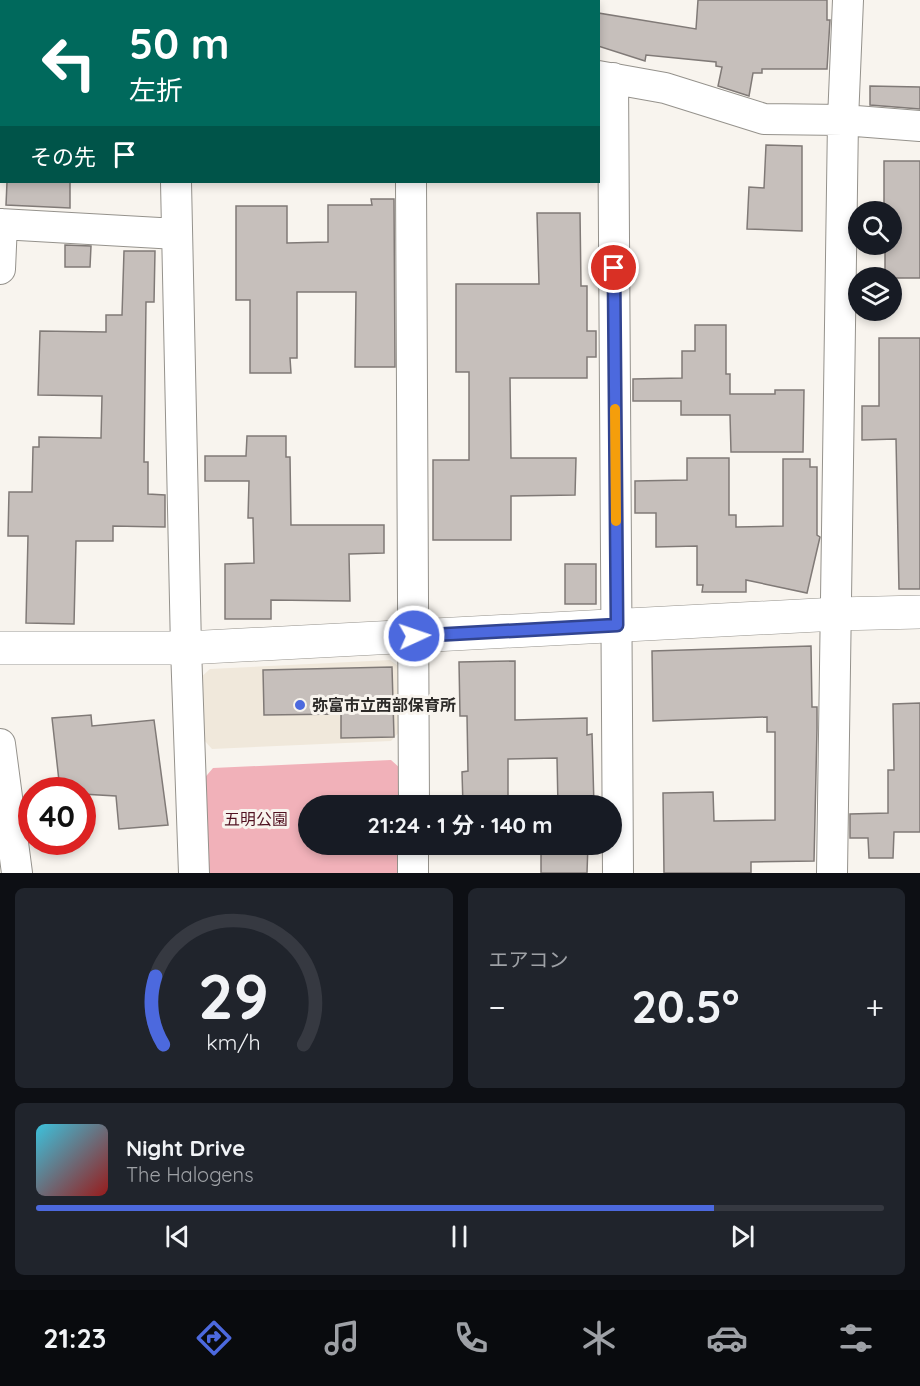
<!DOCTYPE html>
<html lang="ja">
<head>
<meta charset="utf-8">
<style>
  :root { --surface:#171b24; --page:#20242c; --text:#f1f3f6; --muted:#9ea1a6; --line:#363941; --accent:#4c69de }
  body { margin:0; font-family:Quicksand,"Noto Sans JP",sans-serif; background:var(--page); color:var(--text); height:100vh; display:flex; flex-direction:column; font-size:22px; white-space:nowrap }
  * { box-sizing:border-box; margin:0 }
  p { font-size:20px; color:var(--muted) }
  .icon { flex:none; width:33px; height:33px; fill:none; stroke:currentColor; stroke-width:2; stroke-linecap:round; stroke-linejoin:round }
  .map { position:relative; height:873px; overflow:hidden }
  .drawer { display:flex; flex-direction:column; gap:15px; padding:15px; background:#0d0f14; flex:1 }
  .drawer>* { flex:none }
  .banner { position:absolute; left:0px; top:0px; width:600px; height:183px; box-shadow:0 3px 9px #0003; background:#00695c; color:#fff; overflow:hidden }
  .fabs { position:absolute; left:848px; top:201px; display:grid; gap:12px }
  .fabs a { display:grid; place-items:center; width:54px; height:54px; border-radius:50%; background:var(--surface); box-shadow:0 3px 9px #0003; font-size:30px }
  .speed { position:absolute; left:18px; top:777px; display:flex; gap:12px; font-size:30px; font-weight:700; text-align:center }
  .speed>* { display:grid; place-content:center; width:78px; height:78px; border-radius:50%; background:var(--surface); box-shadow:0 3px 9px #0003; line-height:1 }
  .speed .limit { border:9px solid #d22; background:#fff; color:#111 }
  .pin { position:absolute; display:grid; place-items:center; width:51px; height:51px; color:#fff; margin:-26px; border:3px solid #fff; border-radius:50%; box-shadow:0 2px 6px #0007 }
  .me { position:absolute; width:66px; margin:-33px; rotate:87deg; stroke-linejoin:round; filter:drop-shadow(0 0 4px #0008) }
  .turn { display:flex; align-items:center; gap:21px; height:126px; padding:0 30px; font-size:27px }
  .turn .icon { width:78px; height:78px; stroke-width:2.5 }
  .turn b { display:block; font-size:42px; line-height:51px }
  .then { display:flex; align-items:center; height:57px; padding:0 30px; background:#0003; gap:12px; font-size:22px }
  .big { font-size:45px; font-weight:700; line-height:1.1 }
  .drawer .card { flex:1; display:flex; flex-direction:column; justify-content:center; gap:9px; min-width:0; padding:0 21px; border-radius:9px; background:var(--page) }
  .drawer .dial { align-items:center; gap:0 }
  .dial svg { height:156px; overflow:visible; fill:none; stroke:var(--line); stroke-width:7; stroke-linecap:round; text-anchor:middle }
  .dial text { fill:var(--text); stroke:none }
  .song { display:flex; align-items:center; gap:18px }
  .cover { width:72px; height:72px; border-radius:9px; background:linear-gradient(135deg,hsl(190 70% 55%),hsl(0 70% 35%)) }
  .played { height:6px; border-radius:3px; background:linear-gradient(90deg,var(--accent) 80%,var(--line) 80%) }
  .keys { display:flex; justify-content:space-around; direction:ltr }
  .heat { display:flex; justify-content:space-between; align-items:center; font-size:33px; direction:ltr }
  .drawer .tiles { flex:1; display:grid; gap:15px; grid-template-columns:1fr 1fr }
  .card:last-child { grid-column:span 2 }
  .trip { position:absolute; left:298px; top:795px; width:324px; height:60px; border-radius:30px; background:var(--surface); box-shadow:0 3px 9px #0003; font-weight:700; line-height:60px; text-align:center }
  .tab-bar { display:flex; height:96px; justify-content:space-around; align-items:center; background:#090b0e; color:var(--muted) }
  .tab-bar .icon { width:42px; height:42px }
  .tab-bar .on { color:var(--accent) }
  .tab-bar b { font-size:27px; color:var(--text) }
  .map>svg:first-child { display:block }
  .built { fill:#f0e8db }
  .green { fill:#f1b1b9 }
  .building { fill:#c6bfbb; stroke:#807a77; stroke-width:1.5 }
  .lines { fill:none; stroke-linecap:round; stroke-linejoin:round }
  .minor-casing { stroke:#95928c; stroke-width:32 }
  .tertiary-casing { stroke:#95928c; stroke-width:34 }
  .minor { stroke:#fff; stroke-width:30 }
  .tertiary { stroke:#fff; stroke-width:33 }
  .route-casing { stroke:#314490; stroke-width:15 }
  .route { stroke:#4c69de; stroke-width:10 }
  .slow { stroke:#f59e0b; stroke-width:10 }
  .poi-dot { fill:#4c69de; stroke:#f8f4ee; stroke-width:2 }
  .labels { text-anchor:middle; stroke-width:6; stroke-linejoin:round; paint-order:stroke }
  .poi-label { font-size:16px; font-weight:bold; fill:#2d2b29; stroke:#f8f4ee; text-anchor:start }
  .park-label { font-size:16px; fill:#511221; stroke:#f8f4ee }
</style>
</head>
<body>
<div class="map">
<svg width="920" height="873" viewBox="0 0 920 873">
  <rect width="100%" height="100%" fill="#f8f4ee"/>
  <path class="built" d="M 390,660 L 401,668 L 400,731 L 391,741 L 212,749 L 203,739 L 199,679 L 210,669 Z"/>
  <path class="green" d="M 391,760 L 401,769 L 401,805 L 309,806 L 309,844 L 401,845 L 401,873 L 206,873 L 202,781 L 213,768 Z"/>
  <path class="building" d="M 698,0 L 827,0 L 827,20 L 830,20 L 827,69 L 762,69 L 762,73 L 753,73 L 749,96 L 718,86 L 722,67 L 716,66 L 716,62 L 646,55 L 645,61 L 598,46 L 598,13 L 696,29 Z
    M 870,86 L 920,87 L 920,109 L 870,105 Z
    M 766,145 L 802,146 L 802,231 L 747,229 L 749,187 L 764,188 Z
    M 884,161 L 920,161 L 920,278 L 885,278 L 885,244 L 891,244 L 891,212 L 884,212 Z
    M 7,182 L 70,182 L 70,208 L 6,205 Z
    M 371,199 L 394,199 L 395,367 L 355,367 L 356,292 L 297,292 L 297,358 L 290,358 L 291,373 L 250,373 L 250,300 L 236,300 L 236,206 L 287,206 L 287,243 L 328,242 L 328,205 L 372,205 Z
    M 537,213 L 580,213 L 581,286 L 587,286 L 587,331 L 596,331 L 596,357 L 587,357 L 587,378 L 510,378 L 511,458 L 576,458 L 575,495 L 511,496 L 511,540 L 433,540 L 433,460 L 469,460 L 469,372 L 456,372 L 456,284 L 539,284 Z
    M 65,245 L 91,246 L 90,267 L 65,267 Z
    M 124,251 L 155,251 L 154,302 L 146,302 L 144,462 L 148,462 L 148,494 L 165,495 L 165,527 L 113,526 L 113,541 L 76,541 L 74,624 L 26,623 L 28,536 L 8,536 L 9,492 L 32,492 L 33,447 L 39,447 L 39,437 L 101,438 L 102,396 L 38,395 L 40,331 L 106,332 L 106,315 L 122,315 Z
    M 695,325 L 726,325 L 726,374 L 730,374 L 730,394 L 775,394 L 775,390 L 804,390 L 803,452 L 731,452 L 730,415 L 681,415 L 681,401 L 633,401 L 633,379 L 682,378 L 682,351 L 695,351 Z
    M 879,338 L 920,338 L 920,589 L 899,589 L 896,439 L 862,440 L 862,406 L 879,406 Z
    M 247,436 L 286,436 L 286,457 L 290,457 L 291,525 L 384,525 L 384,553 L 349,554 L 350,601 L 271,600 L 271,619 L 225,619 L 225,564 L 254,563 L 253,518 L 248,518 L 249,481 L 205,481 L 205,456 L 246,456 Z
    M 687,458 L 729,458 L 729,515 L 736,515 L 736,527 L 783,526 L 783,459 L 810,459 L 810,467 L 817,467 L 817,535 L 820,537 L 807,593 L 746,580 L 746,592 L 702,592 L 703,585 L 697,585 L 697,546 L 656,547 L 656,513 L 635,513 L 635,481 L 687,480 Z
    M 565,564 L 596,564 L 596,604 L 565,604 Z
    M 811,646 L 812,707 L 817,707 L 817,728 L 814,861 L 751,862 L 751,873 L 664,873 L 663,793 L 713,792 L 714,821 L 775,820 L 775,732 L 767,732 L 767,717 L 653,721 L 652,651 Z
    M 515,661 L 515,720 L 587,718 L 587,735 L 592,734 L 594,806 L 558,806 L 557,758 L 508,759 L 508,806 L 463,806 L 462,772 L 468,771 L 467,716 L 460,716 L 459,662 Z
    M 392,667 L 394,737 L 341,738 L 341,714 L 264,715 L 263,670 Z
    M 920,703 L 920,832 L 894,832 L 893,858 L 869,858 L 868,838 L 850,838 L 850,814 L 888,813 L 888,770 L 894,770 L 893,704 Z
    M 91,715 L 92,726 L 154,720 L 168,825 L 119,829 L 116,796 L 82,794 L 82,790 L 60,790 L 52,718 Z
    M 541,844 L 588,844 L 587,873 L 541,873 Z"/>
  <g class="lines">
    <g class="minor-casing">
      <path id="minor" d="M 172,0 L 172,2
        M 0,26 L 2,26
        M 598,76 L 665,88 L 764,119 L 843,120 L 920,126
        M 613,78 L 618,873
        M 176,182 L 186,648 L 194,873
        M 411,182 L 414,806
        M 0,224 L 177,234
        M 0,269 L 2,224
        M 0,744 L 17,873
        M 413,873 L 413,844
        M 832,873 L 843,120 L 848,0"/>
    </g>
    <g class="tertiary-casing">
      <path id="tertiary" d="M 0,648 L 186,648 L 837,614 L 920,612"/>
    </g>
    <use href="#minor" class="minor"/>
    <use href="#tertiary" class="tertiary"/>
  </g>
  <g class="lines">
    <g class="route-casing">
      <path id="route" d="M 414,636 L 617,625 L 614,268"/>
    </g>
    <use href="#route" class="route"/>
    <path class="slow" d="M 615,409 L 616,521"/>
  </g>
  <circle class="poi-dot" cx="300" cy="705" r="6"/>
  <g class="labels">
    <g class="poi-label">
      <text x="312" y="711">弥富市立西部保育所</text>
    </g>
    <g class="park-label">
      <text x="256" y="825">五明公園</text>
    </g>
  </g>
</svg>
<div class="fabs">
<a><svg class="icon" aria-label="search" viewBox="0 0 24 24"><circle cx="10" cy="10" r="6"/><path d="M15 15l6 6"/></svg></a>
<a><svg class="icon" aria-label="layers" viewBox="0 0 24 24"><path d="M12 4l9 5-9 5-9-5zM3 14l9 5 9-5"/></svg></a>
</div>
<div class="speed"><div class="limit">40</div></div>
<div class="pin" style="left:614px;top:268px;background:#d93025"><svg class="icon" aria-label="arrive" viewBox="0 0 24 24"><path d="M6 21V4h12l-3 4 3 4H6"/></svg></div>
<svg class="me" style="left:414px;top:636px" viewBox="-20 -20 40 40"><circle r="17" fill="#4c69de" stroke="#fff" stroke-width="3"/><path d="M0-11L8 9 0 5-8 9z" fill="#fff"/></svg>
<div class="trip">21:24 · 1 分 · 140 m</div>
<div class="banner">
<div class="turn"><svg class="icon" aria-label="left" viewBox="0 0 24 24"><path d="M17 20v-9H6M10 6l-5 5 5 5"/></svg><div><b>50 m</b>左折</div></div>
<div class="then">その先<svg class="icon" aria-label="arrive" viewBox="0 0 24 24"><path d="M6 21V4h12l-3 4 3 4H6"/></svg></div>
</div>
</div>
<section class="drawer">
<div class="tiles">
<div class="card dial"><svg viewBox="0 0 100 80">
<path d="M14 69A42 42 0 1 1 86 69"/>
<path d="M14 69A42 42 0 0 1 10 34" stroke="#4c69de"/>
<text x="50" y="56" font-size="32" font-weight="700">29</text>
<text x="50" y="72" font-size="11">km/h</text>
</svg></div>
<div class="card"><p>エアコン</p>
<div class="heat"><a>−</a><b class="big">20.5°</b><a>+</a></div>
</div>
<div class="card">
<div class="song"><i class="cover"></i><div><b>Night Drive</b><p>The Halogens</p></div></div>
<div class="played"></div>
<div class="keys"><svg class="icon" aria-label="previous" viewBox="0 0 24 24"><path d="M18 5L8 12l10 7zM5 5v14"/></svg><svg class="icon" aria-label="pause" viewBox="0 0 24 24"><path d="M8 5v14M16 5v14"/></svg><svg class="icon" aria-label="next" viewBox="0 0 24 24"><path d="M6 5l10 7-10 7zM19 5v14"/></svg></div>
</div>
</div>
</section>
<nav class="tab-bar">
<b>21:23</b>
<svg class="icon on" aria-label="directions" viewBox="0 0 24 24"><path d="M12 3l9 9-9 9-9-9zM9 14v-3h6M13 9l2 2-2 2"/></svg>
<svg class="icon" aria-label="music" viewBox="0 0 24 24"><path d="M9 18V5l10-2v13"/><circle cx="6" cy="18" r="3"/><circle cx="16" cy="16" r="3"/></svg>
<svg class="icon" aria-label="phone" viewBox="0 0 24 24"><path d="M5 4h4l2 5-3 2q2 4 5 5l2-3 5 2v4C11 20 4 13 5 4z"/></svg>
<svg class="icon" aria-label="climate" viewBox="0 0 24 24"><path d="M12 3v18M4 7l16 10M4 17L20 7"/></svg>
<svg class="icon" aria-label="car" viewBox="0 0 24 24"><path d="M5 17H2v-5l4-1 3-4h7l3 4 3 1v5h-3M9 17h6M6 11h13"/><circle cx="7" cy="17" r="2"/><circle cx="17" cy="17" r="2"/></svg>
<svg class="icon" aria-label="filters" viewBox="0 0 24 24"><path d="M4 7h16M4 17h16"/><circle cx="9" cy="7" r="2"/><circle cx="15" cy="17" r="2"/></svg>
</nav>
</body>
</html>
